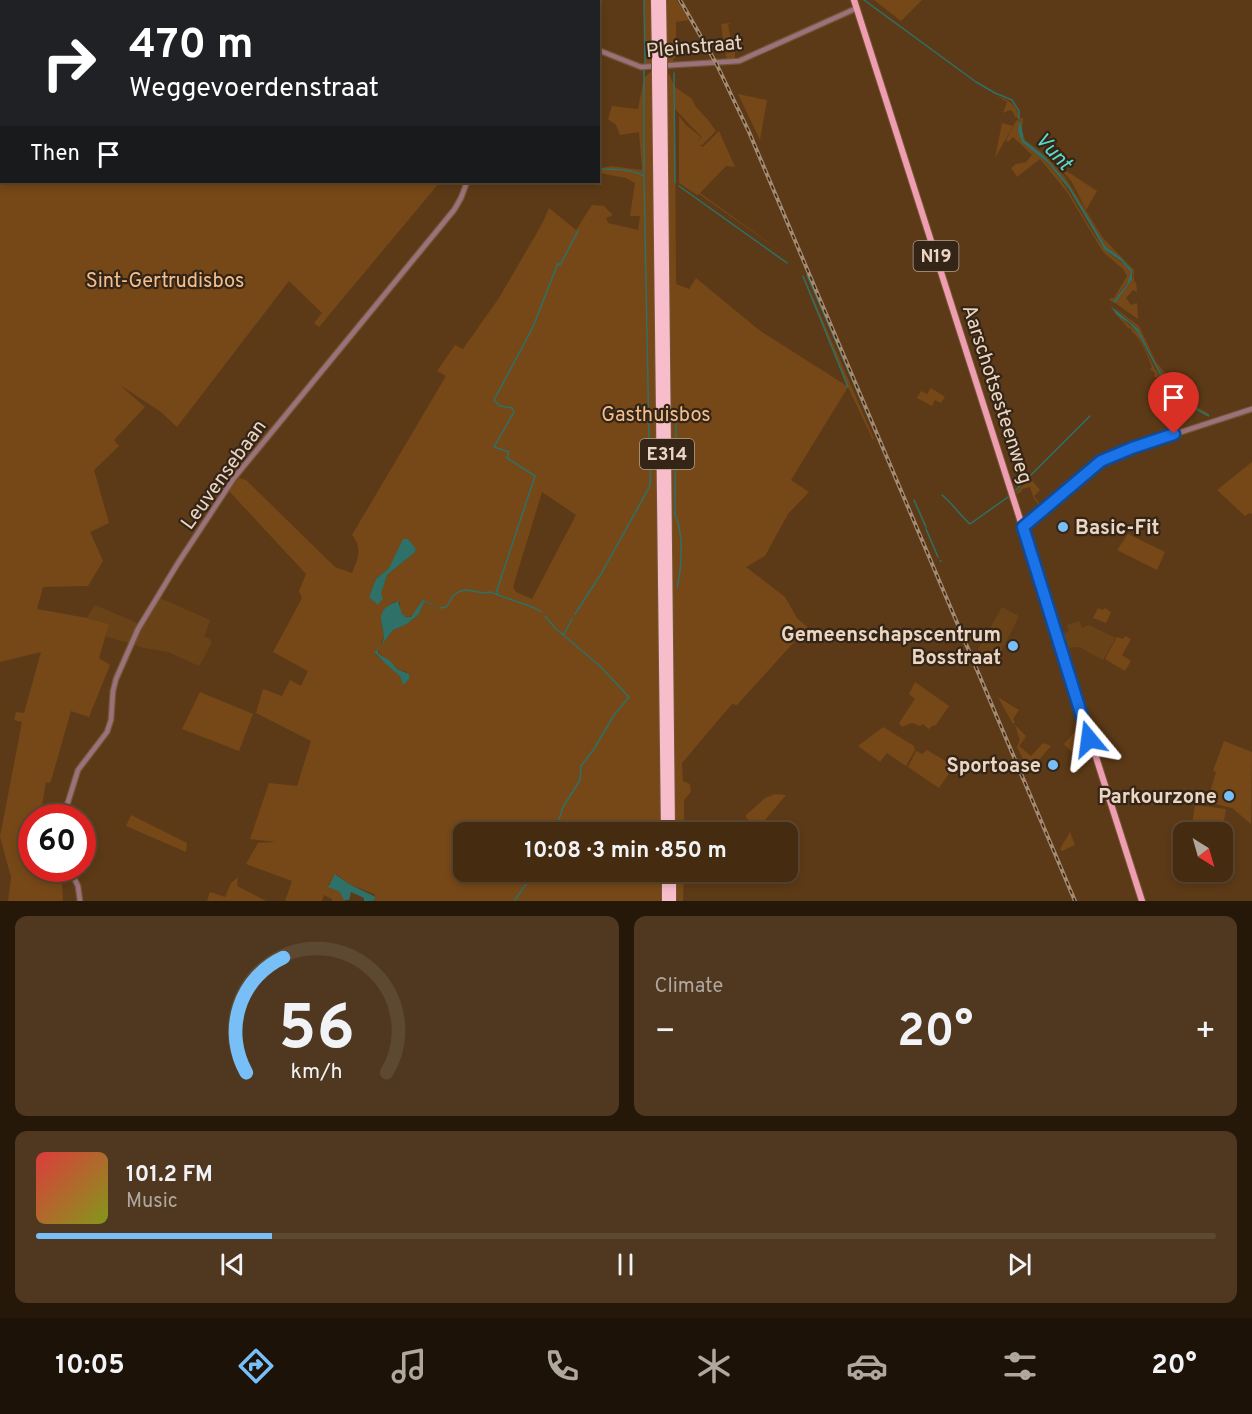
<!DOCTYPE html>
<html lang="en">
<head>
<meta charset="utf-8">
<style>
  :root { --surface:#452c11; --page:#4f381f; --text:#f1f3f6; --muted:#b0a79f; --line:#5d4831; --accent:#78bff7 }
  body { margin:0; font-family:Overpass,sans-serif; background:var(--page); color:var(--text); height:100vh; display:flex; flex-direction:column; font-size:22px; white-space:nowrap }
  * { box-sizing:border-box; margin:0 }
  p { font-size:20px; color:var(--muted) }
  .icon { flex:none; width:33px; height:33px; fill:none; stroke:currentColor; stroke-width:2; stroke-linecap:round; stroke-linejoin:round }
  .map { position:relative; height:901px; overflow:hidden }
  .sheet { display:flex; flex-direction:column; gap:15px; padding:15px; background:#261809; flex:1 }
  .sheet>* { flex:none }
  .top-card { position:absolute; left:0px; top:0px; width:600px; height:183px; box-shadow:0 3px 9px #0003,0 0 0 2px var(--line); background:#202124; color:#fff; overflow:hidden }
  .needle { width:39px; rotate:143deg }
  .fabs { position:absolute; left:1173px; top:822px; display:grid; gap:12px }
  .fabs a { display:grid; place-items:center; width:60px; height:60px; border-radius:12px; background:var(--surface); box-shadow:0 3px 9px #0003,0 0 0 2px var(--line); font-size:30px }
  .speed { position:absolute; left:18px; top:804px; display:flex; gap:12px; font-size:30px; font-weight:700; text-align:center }
  .speed>* { display:grid; place-content:center; width:78px; height:78px; border-radius:50%; background:var(--surface); box-shadow:0 3px 9px #0003,0 0 0 2px var(--line); line-height:1 }
  .speed .limit { border:9px solid #d22; background:#fff; color:#111 }
  .pin { position:absolute; display:grid; place-items:center; width:51px; height:51px; color:#fff; margin:-62px -26px; border-radius:50% 50% 50% 0; rotate:-45deg; box-shadow:0 0 6px #0007 }
  .pin .icon { rotate:45deg }
  .me { position:absolute; width:66px; margin:-33px; rotate:344deg; stroke-linejoin:round; filter:drop-shadow(0 0 4px #0008) }
  .turn { display:flex; align-items:center; gap:21px; height:126px; padding:0 30px; font-size:27px }
  .turn .icon { width:78px; height:78px; stroke-width:2.5 }
  .turn b { display:block; font-size:42px; line-height:51px }
  .then { display:flex; align-items:center; height:57px; padding:0 30px; background:#0003; gap:12px; font-size:22px }
  .big { font-size:45px; font-weight:700; line-height:1.1 }
  .sheet .card { flex:1; display:flex; flex-direction:column; justify-content:center; gap:9px; min-width:0; padding:0 21px; border-radius:12px; background:var(--page) }
  .sheet .dial { align-items:center; gap:0 }
  .dial svg { height:156px; overflow:visible; fill:none; stroke:var(--line); stroke-width:7; stroke-linecap:round; text-anchor:middle }
  .dial text { fill:var(--text); stroke:none }
  .song { display:flex; align-items:center; gap:18px }
  .cover { width:72px; height:72px; border-radius:9px; background:linear-gradient(135deg,hsl(0 70% 55%),hsl(70 70% 35%)) }
  .played { height:6px; border-radius:3px; background:linear-gradient(90deg,var(--accent) 20%,var(--line) 20%) }
  .keys { display:flex; justify-content:space-around; direction:ltr }
  .heat { display:flex; justify-content:space-between; align-items:center; font-size:33px; direction:ltr }
  .sheet .tiles { flex:1; display:grid; gap:15px; grid-template-columns:1fr 1fr }
  .card:last-child { grid-column:span 2 }
  .trip { position:absolute; left:453px; top:822px; width:345px; height:60px; border-radius:12px; background:var(--surface); box-shadow:0 3px 9px #0003,0 0 0 2px var(--line); font-weight:700; line-height:60px; text-align:center }
  .tab-bar { display:flex; height:96px; justify-content:space-around; align-items:center; background:#1c1207; color:var(--muted) }
  .tab-bar .icon { width:42px; height:42px }
  .tab-bar .selected { color:var(--accent) }
  .tab-bar b { font-size:27px; color:var(--text) }
  .map>svg:first-child { display:block }
  .built { fill:#6a4218 }
  .green { fill:#764817; fill-rule:evenodd }
  .water { fill:#2d7168 }
  .lines { fill:none; stroke-linecap:round; stroke-linejoin:round }
  .stream { stroke:#2d7168; stroke-width:1.5 }
  .tertiary-casing { stroke:#765636; stroke-width:7 }
  .primary-casing { stroke:#765636; stroke-width:8 }
  .motorway-casing { stroke:#765636; stroke-width:10 }
  .tertiary { stroke:#9a727b; stroke-width:4.5 }
  .primary { stroke:#ef9eb2; stroke-width:6 }
  .motorway { stroke:#f8bdca; stroke-width:8 }
  .rail-casing { stroke:#a58a6f; stroke-width:4 }
  .rail { stroke:#352517; stroke-width:1.5; stroke-dasharray:4.5; stroke-linecap:butt }
  .motorway-bridge-casing { stroke:#765636; stroke-width:10; stroke-linecap:butt }
  .motorway-bridge { stroke:#f8bdca; stroke-width:8 }
  .route-casing { stroke:#114b97; stroke-width:15 }
  .route { stroke:#1a73e8; stroke-width:10 }
  .poi-dot { fill:#78bff7; stroke:#352517; stroke-width:2 }
  .labels { text-anchor:middle; stroke-width:4.5; stroke-linejoin:round; paint-order:stroke }
  .shield { fill:#352517; stroke:#b4a18f; stroke-width:1.5 }
  .shield-label { font-size:18px; font-weight:bold; fill:#ebd6c3 }
  .street-label { font-size:20px; fill:#ebd6c3; stroke:#352517 }
  .park-label { font-size:20px; fill:#f4bf8f; stroke:#352517 }
  .poi-label { font-size:20px; font-weight:bold; fill:#ebd6c3; stroke:#352517; text-anchor:end }
  .water-label { font-size:21px; font-style:italic; fill:#59dcca; stroke:#352517 }
</style>
</head>
<body>
<div class="map">
<svg width="1252" height="901" viewBox="0 0 1252 901">
  <rect width="100%" height="100%" fill="#5c3a17"/>
  <path class="built" d="M 160,598 L 210,620 L 204,637 L 210,639 L 212,643 L 199,666 L 168,652 L 144,648 L 105,636 L 109,624 L 87,618 L 95,605 L 142,625 Z
    M 1002,607 L 1019,616 L 997,660 L 978,649 Z
    M 1080,621 L 1082,628 L 1089,625 L 1116,638 L 1103,660 L 1079,647 L 1068,648 L 1063,634 L 1069,631 L 1067,625 Z"/>
  <path class="green" d="M 35,0 L 343,0 L 340,2 Z
    M 644,0 L 651,0 L 652,64 L 646,65 L 645,61 Z
    M 666,0 L 677,0 L 689,20 L 676,22 L 676,57 L 673,59 L 673,62 L 667,62 Z
    M 874,0 L 922,0 L 901,21 Z
    M 730,23 L 728,25 L 733,52 L 735,52 L 735,59 L 729,60 L 725,55 L 727,53 L 725,52 L 721,24 Z
    M 650,72 L 669,74 L 675,87 L 691,98 L 696,107 L 708,120 L 716,131 L 702,145 L 699,145 L 703,147 L 719,131 L 735,167 L 726,166 L 700,193 L 790,258 L 699,194 L 697,195 L 679,183 L 679,116 L 686,125 L 701,137 L 697,142 L 702,137 C 692,128 684,118 675,109 L 676,284 L 689,289 L 696,278 L 759,330 L 847,386 L 804,276 L 874,439 L 873,440 L 848,387 L 791,480 L 809,492 L 788,514 L 765,556 L 746,567 L 785,597 L 797,618 L 815,634 L 795,641 L 737,705 L 732,704 L 682,763 L 683,781 L 690,784 L 691,792 L 684,800 L 684,832 L 464,832 L 464,872 L 684,872 L 683,901 L 373,901 L 376,897 L 374,894 L 349,884 L 336,874 L 328,885 L 340,892 L 346,901 L 332,901 L 332,899 L 324,895 L 322,901 L 285,901 L 292,881 L 246,864 L 258,843 L 276,842 L 250,839 L 269,783 L 297,786 L 311,741 L 256,713 L 263,689 L 282,696 L 290,680 L 301,686 L 308,671 L 273,652 L 302,598 L 299,591 L 306,574 L 229,491 L 239,478 L 246,480 L 335,567 L 352,573 C 358,559 363,548 352,535 L 446,376 L 437,371 L 455,345 L 463,349 L 499,298 L 542,224 L 549,208 L 576,230 L 592,205 L 604,206 L 613,215 L 606,218 L 608,223 L 638,230 L 640,216 L 630,216 L 635,183 L 626,178 L 599,173 L 599,157 L 602,159 L 602,168 L 611,166 L 642,170 L 639,132 L 620,135 L 616,125 L 608,119 L 612,106 L 638,109 L 644,78 ZM 542,492 L 576,515 L 532,599 L 516,592 L 513,587 ZM 397,553 L 414,553 L 387,575 L 381,594 L 369,597 L 376,579 L 389,568 ZM 423,600 L 440,608 L 424,602 L 419,614 L 407,624 L 393,630 L 380,647 L 384,636 L 381,623 L 390,605 L 395,601 L 400,603 L 400,612 L 403,616 L 409,617 L 415,614 ZM 379,650 L 378,654 L 397,669 L 407,672 L 403,684 C 402,669 381,664 374,652 Z
    M 738,94 L 767,100 L 760,140 Z
    M 997,96 C 1010,101 1016,103 1019,118 L 1015,117 L 1013,112 L 1010,110 L 1003,113 L 1007,102 Z
    M 0,101 L 2,182 L 440,182 L 319,327 L 314,323 L 322,313 L 289,281 L 177,427 L 161,412 L 120,385 L 145,407 L 114,440 L 119,446 L 94,470 L 109,523 L 90,532 L 103,561 L 88,586 L 43,587 L 37,609 L 87,618 L 109,624 L 99,658 L 110,665 L 89,717 L 71,711 L 51,781 L 49,783 L 46,782 L 40,817 L 32,818 L 32,868 L 50,869 L 56,882 L 62,883 L 63,901 L 8,901 L 11,877 L 0,837 L 22,722 L 14,720 L 16,712 L 24,713 L 41,652 L 0,662 Z
    M 1020,118 L 1023,118 L 1022,130 L 1025,140 L 1045,155 L 1065,177 L 1103,238 L 1134,270 L 1134,283 L 1136,281 L 1137,292 L 1133,290 L 1126,298 L 1131,305 L 1137,303 L 1138,319 L 1115,303 L 1133,277 L 1132,270 L 1125,262 L 1106,247 L 1070,187 L 1058,172 L 1043,155 L 1024,140 Z
    M 1019,119 C 1018,148 1031,145 1047,163 C 1071,188 1083,221 1104,248 C 1111,257 1124,261 1131,272 L 1130,279 L 1113,302 L 1109,300 L 1111,298 L 1114,298 L 1127,276 L 1123,269 L 1103,252 L 1067,192 L 1040,159 L 1017,177 L 1011,168 L 1016,164 L 1026,162 L 1032,155 L 1013,137 L 1008,142 L 1006,140 L 1016,121 Z
    M 1002,123 L 1013,126 L 995,158 Z
    M 1065,170 L 1097,191 L 1086,210 L 1072,182 L 1063,172 Z
    M 1109,306 L 1138,333 L 1155,369 L 1185,402 C 1180,400 1161,382 1154,376 L 1155,373 L 1150,369 L 1152,367 C 1147,355 1142,339 1132,332 L 1131,328 L 1129,329 Z
    M 1115,308 L 1139,326 L 1156,362 L 1180,391 L 1195,406 L 1208,413 L 1210,416 L 1192,406 L 1159,370 L 1138,329 Z
    M 931,388 L 945,397 L 941,403 L 935,400 L 932,406 L 917,398 L 921,391 L 927,394 Z
    M 1252,462 L 1252,514 L 1249,513 L 1245,516 L 1217,490 Z
    M 1030,478 L 1040,490 L 1034,496 L 1040,505 L 1043,502 L 1046,505 L 1035,514 L 1033,511 L 1039,505 L 1034,499 L 1030,487 L 1022,489 L 1021,492 L 1017,494 L 1016,492 Z
    M 1128,534 L 1165,552 L 1157,570 L 1117,550 Z
    M 1098,608 L 1103,610 L 1105,608 L 1111,612 L 1106,623 L 1093,618 Z
    M 1125,636 L 1131,639 L 1122,655 L 1131,661 L 1125,671 L 1105,659 L 1117,637 L 1123,639 Z
    M 915,682 L 949,706 L 936,725 L 932,726 L 929,729 L 923,724 L 920,726 L 912,723 L 902,727 L 899,723 L 915,699 L 909,694 Z
    M 200,692 L 253,714 L 239,751 L 182,729 Z
    M 998,697 L 1019,710 L 1013,719 L 1015,722 L 1013,724 Z
    M 1015,725 L 1026,736 L 1021,740 L 1026,737 L 1019,746 L 1031,756 L 1043,743 L 1051,746 L 1029,771 L 1017,747 L 1020,740 Z
    M 883,727 L 914,746 L 915,750 L 906,766 L 887,753 L 880,762 L 858,746 Z
    M 1077,729 L 1085,736 L 1088,747 L 1080,760 L 1064,744 Z
    M 1224,741 L 1252,752 L 1251,824 L 1232,808 L 1207,802 L 1216,772 L 1213,771 Z
    M 927,750 L 954,766 L 939,788 L 908,767 L 916,751 L 922,754 Z
    M 775,794 L 786,795 L 759,827 L 746,818 L 746,815 L 765,798 Z
    M 1195,805 L 1226,809 L 1222,832 L 1191,832 Z
    M 131,815 L 187,843 L 186,852 L 126,826 Z
    M 1070,832 L 1075,845 L 1062,851 L 1060,849 Z
    M 238,877 L 237,886 L 266,901 L 207,901 L 210,892 L 225,897 L 231,883 Z"/>
  <path class="water" d="M 1020,119 L 1024,140 L 1043,155 L 1058,172 L 1070,187 L 1106,247 L 1121,258 L 1132,270 L 1132,279 L 1115,303 L 1113,302 L 1127,284 L 1131,272 L 1121,261 L 1105,250 L 1069,189 L 1048,163 L 1022,142 L 1018,131 Z
    M 1111,306 L 1138,329 L 1159,370 L 1192,406 L 1209,415 L 1209,417 L 1190,407 L 1161,377 L 1138,333 L 1129,323 L 1117,315 Z
    M 403,539 L 408,539 L 416,549 L 414,553 L 387,575 L 381,594 L 383,598 L 378,605 L 369,597 L 376,579 L 389,568 Z
    M 423,600 L 440,608 L 424,602 L 419,614 L 407,624 L 393,630 L 378,650 L 378,654 L 389,660 L 397,669 L 409,674 L 409,679 L 403,685 L 400,676 C 398,675 375,654 374,652 C 400,635 361,615 398,601 L 402,614 L 406,617 L 411,617 Z
    M 335,874 L 349,884 L 376,897 L 373,901 L 364,901 L 364,898 L 351,892 L 349,900 L 344,900 L 340,892 L 328,887 Z"/>
  <g class="lines">
    <path class="stream" d="M 644,0 L 645,65
      M 864,0 L 976,82 L 995,93 L 1012,100 L 1019,111 L 1019,119
      M 674,73 L 675,183
      M 644,174 L 644,70
      M 679,186 L 787,263
      M 807,275 L 870,421
      M 803,276 L 848,387
      M 676,417 L 675,515 C 684,533 682,568 677,587
      M 1016,490 L 1090,416
      M 942,495 C 953,504 960,515 970,524 L 1008,497
      M 914,500 L 926,527
      M 926,529 L 938,557
      M 940,561 L 941,561
      M 440,608 L 446,607 C 449,604 451,598 454,595 C 467,584 478,596 491,592 L 498,595
      M 541,612 L 535,608 L 498,595 L 497,590 L 535,476 L 507,458 L 509,452 L 494,447 L 514,412 L 512,408 L 500,406 L 494,400 L 533,327 L 558,263 L 560,265 L 578,231
      M 575,614 L 601,574 L 650,486 L 651,445 L 649,441 L 644,176 C 633,169 612,169 598,169
      M 545,616 L 555,628 L 600,666 L 629,697 L 614,715 L 594,749 L 581,766 L 580,780 L 563,807 L 555,832
      M 564,634 L 572,619
      M 514,901 L 535,872"/>
    <g class="tertiary-casing">
      <path id="tertiary" d="M 514,2 L 515,0
        M 598,50 L 641,67 L 739,61 L 857,8
        M 1023,527 L 1106,458 L 1132,448 L 1252,409
        M 63,818 L 78,770 L 107,732 L 111,720 L 113,691 L 116,679 L 138,629 L 178,563 L 234,478 L 454,210 L 461,198 L 467,182
        M 69,868 L 78,886 L 80,901"/>
    </g>
    <g class="primary-casing">
      <path id="primary" d="M 854,0 L 1142,901"/>
    </g>
    <g class="motorway-casing">
      <path id="motorway" d="M 655,0 L 656,59
        M 662,0 L 663,59
        M 656,75 L 665,832
        M 663,75 L 671,832
        M 666,872 L 666,901
        M 672,872 L 672,901"/>
    </g>
    <use href="#tertiary" class="tertiary"/>
    <use href="#primary" class="primary"/>
    <use href="#motorway" class="motorway"/>
    <g class="rail-casing">
      <path id="rail" d="M 680,0 L 716,63 L 749,132 L 1075,901"/>
    </g>
    <use href="#rail" class="rail"/>
    <g class="motorway-bridge-casing">
      <path id="motorway-bridge" d="M 656,59 L 656,75
        M 663,75 L 663,59"/>
    </g>
    <use href="#motorway-bridge" class="motorway-bridge"/>
  </g>
  <g class="lines">
    <g class="route-casing">
      <path id="route" d="M 1089,739 L 1023,527 L 1101,461 L 1132,448 L 1174,434"/>
    </g>
    <use href="#route" class="route"/>
  </g>
  <g class="poi-dot">
    <circle cx="1063" cy="527" r="6"/>
    <circle cx="1013" cy="646" r="6"/>
    <circle cx="1053" cy="765" r="6"/>
    <circle cx="1229" cy="796" r="6"/>
  </g>
  <g class="labels">
    <g class="shield">
      <rect x="913.5" y="241" width="45" height="30" rx="4.5"/>
      <rect x="640" y="439" width="54" height="30" rx="4.5"/>
    </g>
    <g class="shield-label">
      <text x="936" y="262">N19</text>
      <text x="667" y="460">E314</text>
    </g>
    <g class="street-label">
      <text transform="translate(694 46) rotate(-5)" y="7">Pleinstraat</text>
      <text transform="translate(998 394) rotate(72)" y="7">Aarschotsesteenweg</text>
      <text transform="translate(223 474) rotate(-54)" y="7">Leuvensebaan</text>
    </g>
    <g class="park-label">
      <text x="165" y="287">Sint-Gertrudisbos</text>
      <text x="656" y="421">Gasthuisbos</text>
    </g>
    <g class="poi-label">
      <text x="1075" y="534" text-anchor="start">Basic-Fit</text>
      <text x="1001" y="641">Gemeenschapscentrum<tspan x="1001" dy="23">Bosstraat</tspan></text>
      <text x="1041" y="772">Sportoase</text>
      <text x="1217" y="803">Parkourzone</text>
    </g>
    <g class="water-label">
      <text transform="translate(1054 151) rotate(47)" y="7">Vunt</text>
    </g>
  </g>
</svg>
<div class="fabs">
<a><svg class="needle" viewBox="-14 -14 28 28"><path d="M0-13l5 13h-10z" fill="#e53935"/><path d="M0 13l5-13h-10z" fill="#b0a79f"/></svg></a>
</div>
<div class="speed"><div class="limit">60</div></div>
<div class="pin" style="left:1174px;top:434px;background:#d93025"><svg class="icon" aria-label="arrive" viewBox="0 0 24 24"><path d="M6 21V4h12l-3 4 3 4H6"/></svg></div>
<svg class="me" style="left:1089px;top:739px" viewBox="-20 -20 40 40"><path d="M0-17L14 15 0 8-14 15z" fill="#1a73e8" stroke="#fff" stroke-width="4"/></svg>
<div class="trip">10:08 · 3 min · 850 m</div>
<div class="top-card">
<div class="turn"><svg class="icon" aria-label="right" viewBox="0 0 24 24"><path d="M7 20v-9h11M14 6l5 5-5 5"/></svg><div><b>470 m</b>Weggevoerdenstraat</div></div>
<div class="then">Then<svg class="icon" aria-label="arrive" viewBox="0 0 24 24"><path d="M6 21V4h12l-3 4 3 4H6"/></svg></div>
</div>
</div>
<section class="sheet">
<div class="tiles">
<div class="card dial"><svg viewBox="0 0 100 80">
<path d="M14 69A42 42 0 1 1 86 69"/>
<path d="M14 69A42 42 0 0 1 33 10" stroke="#78bff7"/>
<text x="50" y="56" font-size="32" font-weight="700">56</text>
<text x="50" y="72" font-size="11">km/h</text>
</svg></div>
<div class="card"><p>Climate</p>
<div class="heat"><a>−</a><b class="big">20°</b><a>+</a></div>
</div>
<div class="card">
<div class="song"><i class="cover"></i><div><b>101.2 FM</b><p>Music</p></div></div>
<div class="played"></div>
<div class="keys"><svg class="icon" aria-label="previous" viewBox="0 0 24 24"><path d="M18 5L8 12l10 7zM5 5v14"/></svg><svg class="icon" aria-label="pause" viewBox="0 0 24 24"><path d="M8 5v14M16 5v14"/></svg><svg class="icon" aria-label="next" viewBox="0 0 24 24"><path d="M6 5l10 7-10 7zM19 5v14"/></svg></div>
</div>
</div>
</section>
<nav class="tab-bar">
<b>10:05</b>
<svg class="icon selected" aria-label="directions" viewBox="0 0 24 24"><path d="M12 3l9 9-9 9-9-9zM9 14v-3h6M13 9l2 2-2 2"/></svg>
<svg class="icon" aria-label="music" viewBox="0 0 24 24"><path d="M9 18V5l10-2v13"/><circle cx="6" cy="18" r="3"/><circle cx="16" cy="16" r="3"/></svg>
<svg class="icon" aria-label="phone" viewBox="0 0 24 24"><path d="M5 4h4l2 5-3 2q2 4 5 5l2-3 5 2v4C11 20 4 13 5 4z"/></svg>
<svg class="icon" aria-label="climate" viewBox="0 0 24 24"><path d="M12 3v18M4 7l16 10M4 17L20 7"/></svg>
<svg class="icon" aria-label="car" viewBox="0 0 24 24"><path d="M5 17H2v-5l4-1 3-4h7l3 4 3 1v5h-3M9 17h6M6 11h13"/><circle cx="7" cy="17" r="2"/><circle cx="17" cy="17" r="2"/></svg>
<svg class="icon" aria-label="filters" viewBox="0 0 24 24"><path d="M4 7h16M4 17h16"/><circle cx="9" cy="7" r="2"/><circle cx="15" cy="17" r="2"/></svg>
<b>20°</b>
</nav>
</body>
</html>
